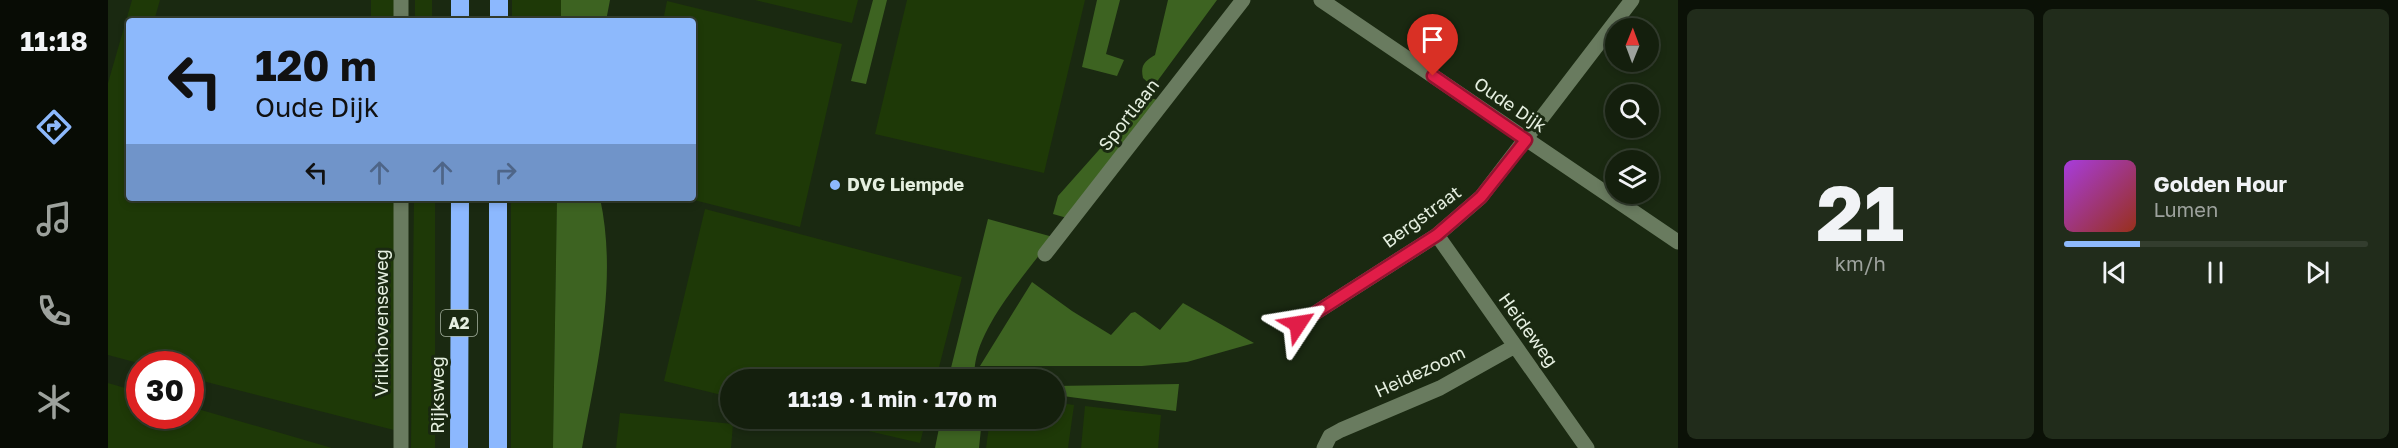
<!DOCTYPE html>
<html lang="en">
<head>
<meta charset="utf-8">
<style>
  :root { --surface:#141f0d; --page:#212c1b; --text:#f1f3f6; --muted:#9da29d; --line:#333d2e; --accent:#8db9fc }
  body { margin:0; font-family:"Golos Text",sans-serif; background:var(--page); color:var(--text); height:100vh; display:flex; flex-direction:column; font-size:22px; white-space:nowrap }
  * { box-sizing:border-box; margin:0 }
  p { font-size:20px; color:var(--muted) }
  .icon { flex:none; width:33px; height:33px; fill:none; stroke:currentColor; stroke-width:2; stroke-linecap:round; stroke-linejoin:round }
  .map { position:relative; flex:1; overflow:hidden }
  .sheet { display:flex; flex-direction:column; gap:9px; padding:9px; background:#0b1107; width:720px }
  .sheet>* { flex:none }
  .hud { position:absolute; left:18px; top:18px; width:570px; height:183px; border-radius:6px; box-shadow:0 3px 9px #0003,0 0 0 2px var(--line); background:#8db9fc; color:#111; overflow:hidden }
  .needle { width:39px; rotate:1deg }
  .fabs { position:absolute; left:1497px; top:18px; display:grid; gap:12px }
  .fabs a { display:grid; place-items:center; width:54px; height:54px; border-radius:50%; background:var(--surface); box-shadow:0 3px 9px #0003,0 0 0 2px var(--line); font-size:30px }
  .speed { position:absolute; left:18px; top:351px; display:flex; gap:12px; font-size:30px; font-weight:700; text-align:center }
  .speed>* { display:grid; place-content:center; width:78px; height:78px; border-radius:50%; background:var(--surface); box-shadow:0 3px 9px #0003,0 0 0 2px var(--line); line-height:1 }
  .speed .limit { border:9px solid #d22; background:#fff; color:#111 }
  .pin { position:absolute; display:grid; place-items:center; width:51px; height:51px; color:#fff; margin:-62px -26px; border-radius:50% 50% 50% 0; rotate:-45deg; box-shadow:0 0 6px #0007 }
  .pin .icon { rotate:45deg }
  .me { position:absolute; width:66px; margin:-33px; rotate:57deg; stroke-linejoin:round; filter:drop-shadow(0 0 4px #0008) }
  .turn { display:flex; align-items:center; gap:21px; height:126px; padding:0 30px; font-size:27px }
  .turn .icon { width:78px; height:78px; stroke-width:2.5 }
  .turn b { display:block; font-size:42px; line-height:51px }
  .lanes { display:flex; align-items:center; height:57px; padding:0 30px; background:#0003; justify-content:center; gap:30px; direction:ltr }
  .lanes .off { opacity:.35 }
  .sheet .tile { flex:1; display:flex; flex-direction:column; justify-content:center; gap:9px; min-width:0; padding:0 21px; border-radius:9px; background:var(--page) }
  .sheet .dial { align-items:center; gap:0 }
  .dial b { font-size:78px; line-height:1 }
  .song { display:flex; align-items:center; gap:18px }
  .cover { width:72px; height:72px; border-radius:9px; background:linear-gradient(135deg,hsl(280 70% 55%),hsl(10 70% 35%)) }
  .played { height:6px; border-radius:3px; background:linear-gradient(90deg,var(--accent) 25%,var(--line) 25%) }
  .keys { display:flex; justify-content:space-around; direction:ltr }
  .sheet .tiles { flex:1; display:grid; gap:9px; grid-template-columns:repeat(2,1fr) }
  .trip { position:absolute; left:612px; top:369px; width:345px; height:60px; border-radius:30px; background:var(--surface); box-shadow:0 3px 9px #0003,0 0 0 2px var(--line); font-weight:700; line-height:60px; text-align:center }
  main { display:flex; flex:1; min-height:0 }
  .tabs { display:flex; flex-direction:column; width:108px; justify-content:space-around; align-items:center; background:#080c05; color:var(--muted) }
  .tabs .icon { width:42px; height:42px }
  .tabs .selected { color:var(--accent) }
  .tabs b { font-size:27px; color:var(--text) }
  .map>svg:first-child { display:block }
  .green { fill:#1e3907 }
  .forest { fill:#3d6321 }
  .lines { fill:none; stroke-linecap:round; stroke-linejoin:round }
  .minor { stroke:#697b5f; stroke-width:15 }
  .highway { stroke:#8cb8fe; stroke-width:18 }
  .route-casing { stroke:#92132f; stroke-width:15 }
  .route { stroke:#e11d48; stroke-width:10 }
  .poi-dot { fill:#8db9fc; stroke:#1a2911; stroke-width:2 }
  .labels { text-anchor:middle; stroke-width:6; stroke-linejoin:round; paint-order:stroke }
  .shield { fill:#1a2911; stroke:#a8b4a2; stroke-width:1.5 }
  .shield-label { font-size:16px; font-weight:bold; fill:#e5efe0 }
  .street-label { font-size:18px; fill:#e5efe0; stroke:#1a2911 }
  .poi-label { font-size:18px; font-weight:bold; fill:#e5efe0; stroke:#1a2911; text-anchor:start }
</style>
</head>
<body>
<main>
<nav class="tabs">
<b>11:18</b>
<svg class="icon selected" aria-label="directions" viewBox="0 0 24 24"><path d="M12 3l9 9-9 9-9-9zM9 14v-3h6M13 9l2 2-2 2"/></svg>
<svg class="icon" aria-label="music" viewBox="0 0 24 24"><path d="M9 18V5l10-2v13"/><circle cx="6" cy="18" r="3"/><circle cx="16" cy="16" r="3"/></svg>
<svg class="icon" aria-label="phone" viewBox="0 0 24 24"><path d="M5 4h4l2 5-3 2q2 4 5 5l2-3 5 2v4C11 20 4 13 5 4z"/></svg>
<svg class="icon" aria-label="climate" viewBox="0 0 24 24"><path d="M12 3v18M4 7l16 10M4 17L20 7"/></svg>
</nav>
<div class="map">
<svg width="1570" height="448" viewBox="0 0 1570 448">
  <rect width="100%" height="100%" fill="#1a2911"/>
  <path class="green" d="M 24,0 L 52,0 L 46,21 L 21,21 L 21,112 L 18,122 L 21,123 L 21,198 L 288,198 L 286,430 L 83,378 L 82,364 L 34,364 L 0,355 L 0,83 Z
    M 263,0 L 289,0 L 289,21 L 263,21 Z
    M 307,0 L 324,0 L 324,21 L 307,21 Z
    M 404,0 L 453,0 L 453,21 L 404,21 Z
    M 647,0 L 750,0 L 744,23 Z
    M 799,0 L 977,0 L 936,173 L 767,134 Z
    M 559,1 L 734,44 L 692,227 L 578,198 L 585,198 L 585,21 L 555,21 Z
    M 306,198 L 327,198 L 327,448 L 303,448 Z
    M 403,198 L 449,198 L 445,448 L 403,448 Z
    M 597,209 L 854,277 L 828,379 L 622,380 L 622,397 L 556,381 Z
    M 0,383 L 31,392 L 32,416 L 82,416 L 83,407 L 224,448 L 0,448 Z
    M 947,402 L 966,405 L 960,448 L 878,448 L 882,419 L 946,418 Z
    M 977,406 L 1053,415 L 1050,448 L 973,448 Z
    M 512,413 L 625,424 L 623,448 L 508,448 Z
    M 709,419 L 818,418 L 818,419 L 812,443 Z"/>
  <path class="forest" d="M 453,0 L 502,0 L 498,21 L 453,21 Z
    M 765,0 L 779,0 L 758,84 L 743,81 Z
    M 989,0 L 1012,0 L 998,54 L 1016,60 L 1009,76 L 974,67 Z
    M 1060,0 L 1109,0 L 1045,87 L 1035,78 C 1032,65 1037,61 1047,55 Z
    M 1038,97 L 1054,101 L 959,218 L 945,214 L 950,196 Z
    M 449,198 L 492,198 C 510,281 489,366 474,448 L 445,448 Z
    M 880,219 L 945,237 C 919,273 861,335 867,379 L 840,380 Z
    M 924,282 L 964,311 L 1003,335 L 1023,313 L 1027,312 L 1052,330 L 1075,303 L 1146,343 L 1079,362 L 1034,366 L 872,366 Z
    M 1071,384 L 1068,411 L 947,395 L 947,386 Z
    M 833,418 L 874,419 L 871,448 L 827,448 Z"/>
  <g class="lines">
    <path class="minor" d="M 1213,0 L 1570,242
      M 293,21 L 293,0
      M 1329,235 L 1479,448
      M 937,254 L 1135,0
      M 1190,324 L 1329,235 L 1373,197 L 1524,0
      M 293,448 L 293,198
      M 1216,448 L 1222,436 L 1233,430 L 1332,388 L 1407,346"/>
    <path class="highway" d="M 352,21 L 352,0
      M 391,21 L 391,0
      M 351,448 L 352,198
      M 390,448 L 390,198"/>
  </g>
  <g class="lines">
    <g class="route-casing">
      <path id="route" d="M 1190,324 L 1329,235 L 1373,197 L 1418,140 L 1325,76"/>
    </g>
    <use href="#route" class="route"/>
  </g>
  <circle class="poi-dot" cx="727" cy="185" r="6"/>
  <g class="labels">
    <rect class="shield" x="333" y="310" width="36" height="26" rx="4.5"/>
    <g class="shield-label">
      <text x="351" y="329">A2</text>
    </g>
    <g class="street-label">
      <text transform="translate(1402 105) rotate(34)" y="6">Oude Dijk</text>
      <text transform="translate(1021 115) rotate(-52)" y="6">Sportlaan</text>
      <text transform="translate(1314 217) rotate(-36)" y="6">Bergstraat</text>
      <text transform="translate(274 323) rotate(-90)" y="6">Vrilkhovenseweg</text>
      <text transform="translate(1420 330) rotate(54)" y="6">Heideweg</text>
      <text transform="translate(1312 372) rotate(-25)" y="6">Heidezoom</text>
      <text transform="translate(330 395) rotate(-90)" y="6">Rijksweg</text>
    </g>
    <g class="poi-label">
      <text x="739" y="191">DVG Liempde</text>
    </g>
  </g>
</svg>
<div class="fabs">
<a><svg class="needle" viewBox="-14 -14 28 28"><path d="M0-13l5 13h-10z" fill="#e53935"/><path d="M0 13l5-13h-10z" fill="#9da29d"/></svg></a>
<a><svg class="icon" aria-label="search" viewBox="0 0 24 24"><circle cx="10" cy="10" r="6"/><path d="M15 15l6 6"/></svg></a>
<a><svg class="icon" aria-label="layers" viewBox="0 0 24 24"><path d="M12 4l9 5-9 5-9-5zM3 14l9 5 9-5"/></svg></a>
</div>
<div class="speed"><div class="limit">30</div></div>
<div class="pin" style="left:1325px;top:76px;background:#d93025"><svg class="icon" aria-label="arrive" viewBox="0 0 24 24"><path d="M6 21V4h12l-3 4 3 4H6"/></svg></div>
<svg class="me" style="left:1190px;top:324px" viewBox="-20 -20 40 40"><path d="M0-17L14 15 0 8-14 15z" fill="#e11d48" stroke="#fff" stroke-width="4"/></svg>
<div class="trip">11:19 · 1 min · 170 m</div>
<div class="hud">
<div class="turn"><svg class="icon" aria-label="left" viewBox="0 0 24 24"><path d="M17 20v-9H6M10 6l-5 5 5 5"/></svg><div><b>120 m</b>Oude Dijk</div></div>
<div class="lanes"><svg class="icon" aria-label="left" viewBox="0 0 24 24"><path d="M17 20v-9H6M10 6l-5 5 5 5"/></svg><svg class="icon off" aria-label="ahead" viewBox="0 0 24 24"><path d="M12 20V5M6 11l6-6 6 6"/></svg><svg class="icon off" aria-label="ahead" viewBox="0 0 24 24"><path d="M12 20V5M6 11l6-6 6 6"/></svg><svg class="icon off" aria-label="right" viewBox="0 0 24 24"><path d="M7 20v-9h11M14 6l5 5-5 5"/></svg></div>
</div>
</div>
<section class="sheet">
<div class="tiles">
<div class="tile dial"><b>21</b><p>km/h</p></div>
<div class="tile">
<div class="song"><i class="cover"></i><div><b>Golden Hour</b><p>Lumen</p></div></div>
<div class="played"></div>
<div class="keys"><svg class="icon" aria-label="previous" viewBox="0 0 24 24"><path d="M18 5L8 12l10 7zM5 5v14"/></svg><svg class="icon" aria-label="pause" viewBox="0 0 24 24"><path d="M8 5v14M16 5v14"/></svg><svg class="icon" aria-label="next" viewBox="0 0 24 24"><path d="M6 5l10 7-10 7zM19 5v14"/></svg></div>
</div>
</div>
</section>
</main>
</body>
</html>
